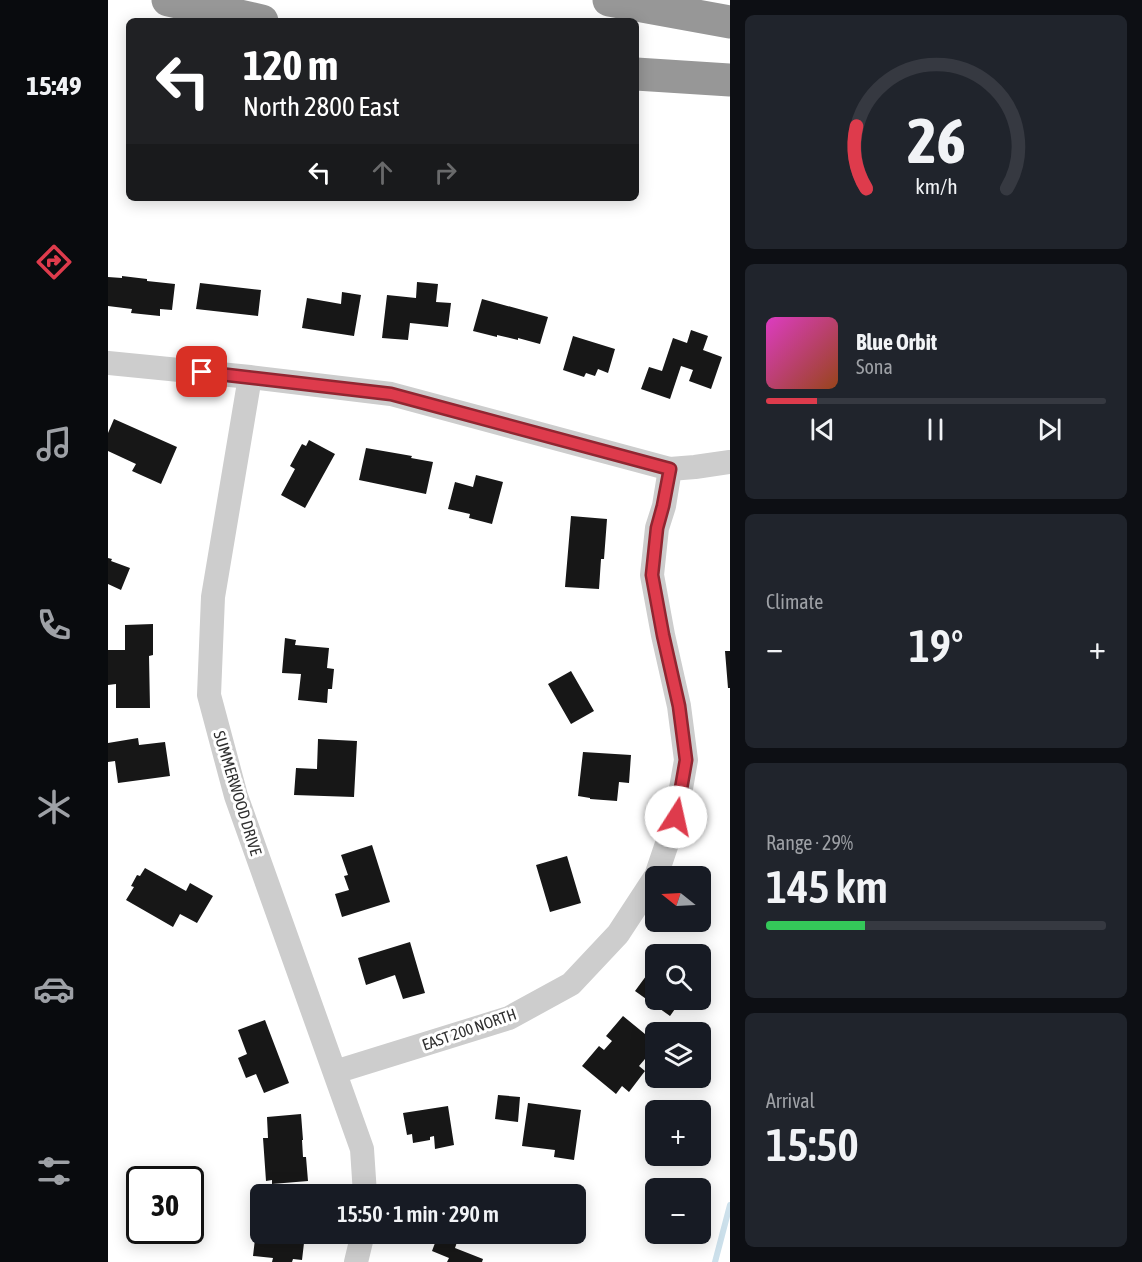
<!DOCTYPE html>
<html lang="en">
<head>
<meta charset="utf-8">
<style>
  :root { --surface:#171b24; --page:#20242c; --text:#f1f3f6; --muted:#9ea1a6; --line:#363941; --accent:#de3b4c }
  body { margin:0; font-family:"Asap Condensed",sans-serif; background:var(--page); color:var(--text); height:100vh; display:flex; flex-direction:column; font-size:22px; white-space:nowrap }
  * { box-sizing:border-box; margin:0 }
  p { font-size:20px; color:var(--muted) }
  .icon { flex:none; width:33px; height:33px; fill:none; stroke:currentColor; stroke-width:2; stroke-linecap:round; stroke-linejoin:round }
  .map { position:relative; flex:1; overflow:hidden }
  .drawer { display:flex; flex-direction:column; gap:15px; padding:15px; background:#0d0f14; width:412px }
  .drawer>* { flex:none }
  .banner { position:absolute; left:18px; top:18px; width:513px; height:183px; border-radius:9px; box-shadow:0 3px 15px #0003; background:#202124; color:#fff; overflow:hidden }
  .needle { width:39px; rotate:288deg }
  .fabs { position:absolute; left:537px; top:866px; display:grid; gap:12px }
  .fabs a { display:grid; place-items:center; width:66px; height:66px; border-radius:9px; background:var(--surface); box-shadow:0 3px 15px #0003; font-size:30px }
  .speed { position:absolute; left:18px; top:1166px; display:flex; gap:12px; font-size:30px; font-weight:700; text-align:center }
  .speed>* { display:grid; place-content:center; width:78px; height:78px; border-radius:50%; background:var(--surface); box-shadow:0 3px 15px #0003; line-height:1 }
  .speed .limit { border:3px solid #111; border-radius:9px; background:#fff; color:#111 }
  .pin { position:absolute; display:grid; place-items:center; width:51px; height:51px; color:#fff; margin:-26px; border-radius:12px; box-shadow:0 3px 9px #0006 }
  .me { position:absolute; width:66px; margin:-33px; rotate:10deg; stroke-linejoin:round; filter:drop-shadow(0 0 4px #0008) }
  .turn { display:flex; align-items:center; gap:21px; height:126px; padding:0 18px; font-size:27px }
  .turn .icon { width:78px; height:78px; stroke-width:2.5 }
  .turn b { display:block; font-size:42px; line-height:51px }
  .lanes { display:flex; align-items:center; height:57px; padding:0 18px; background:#0003; justify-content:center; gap:30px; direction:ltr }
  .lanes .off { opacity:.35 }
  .big { font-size:45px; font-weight:600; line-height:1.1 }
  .drawer .widget { flex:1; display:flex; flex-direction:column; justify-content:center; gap:9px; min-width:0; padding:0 21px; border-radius:9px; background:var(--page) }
  .drawer .dial { align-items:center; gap:0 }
  .dial svg { height:156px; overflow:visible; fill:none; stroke:var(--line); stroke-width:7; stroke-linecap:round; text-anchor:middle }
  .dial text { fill:var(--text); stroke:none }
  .song { display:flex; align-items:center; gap:18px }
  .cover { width:72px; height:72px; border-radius:9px; background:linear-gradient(135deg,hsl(310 70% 55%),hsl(20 70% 35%)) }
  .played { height:6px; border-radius:3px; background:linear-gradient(90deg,var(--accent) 15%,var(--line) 15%) }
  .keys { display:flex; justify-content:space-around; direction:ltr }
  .heat { display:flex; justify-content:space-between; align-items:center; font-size:33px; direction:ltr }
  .charge { height:9px; border-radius:4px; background:linear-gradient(90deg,#34c759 29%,var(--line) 0) }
  .trip { position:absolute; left:142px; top:1184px; width:336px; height:60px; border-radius:9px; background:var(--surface); box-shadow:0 3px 15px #0003; font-weight:600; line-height:60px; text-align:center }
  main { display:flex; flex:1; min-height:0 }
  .menu { display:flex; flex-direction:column; width:108px; justify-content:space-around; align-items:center; background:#090b0e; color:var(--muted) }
  .menu .icon { width:42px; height:42px }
  .menu .active { color:var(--accent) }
  .menu b { font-size:27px; color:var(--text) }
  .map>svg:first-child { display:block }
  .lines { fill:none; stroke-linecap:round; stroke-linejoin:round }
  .stream { stroke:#cce0eb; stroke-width:6 }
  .building { fill:#171717 }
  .minor { stroke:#cdcdcd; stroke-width:24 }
  .highway { stroke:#979797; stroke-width:33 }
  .route-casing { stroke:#902631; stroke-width:15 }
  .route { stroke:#de3b4c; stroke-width:10 }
  .labels { text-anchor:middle; stroke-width:6; stroke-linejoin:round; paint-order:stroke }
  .street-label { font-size:16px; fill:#303030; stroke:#fff }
</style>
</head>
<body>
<main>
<nav class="menu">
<b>15:49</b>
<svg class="icon active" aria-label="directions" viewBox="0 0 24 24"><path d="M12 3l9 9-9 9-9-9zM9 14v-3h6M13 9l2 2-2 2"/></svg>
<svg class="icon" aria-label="music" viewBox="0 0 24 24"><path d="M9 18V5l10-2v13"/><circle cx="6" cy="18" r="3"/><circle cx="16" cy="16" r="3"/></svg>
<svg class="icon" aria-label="phone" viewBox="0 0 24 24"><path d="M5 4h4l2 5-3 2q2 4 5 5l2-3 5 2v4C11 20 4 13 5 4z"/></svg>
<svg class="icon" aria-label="climate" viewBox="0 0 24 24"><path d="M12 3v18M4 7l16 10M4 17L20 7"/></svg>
<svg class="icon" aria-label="car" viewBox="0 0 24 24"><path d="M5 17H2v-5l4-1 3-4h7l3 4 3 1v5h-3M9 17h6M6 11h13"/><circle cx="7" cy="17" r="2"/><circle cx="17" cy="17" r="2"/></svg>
<svg class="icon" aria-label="filters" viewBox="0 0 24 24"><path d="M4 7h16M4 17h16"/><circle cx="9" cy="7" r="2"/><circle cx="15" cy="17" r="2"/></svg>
</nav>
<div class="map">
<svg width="622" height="1262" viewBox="0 0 622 1262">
  <rect width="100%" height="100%" fill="#fff"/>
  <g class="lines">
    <path class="stream" d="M 607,1262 L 622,1205"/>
  </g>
  <path class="building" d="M 14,276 L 39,279 L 39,281 L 67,284 L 64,310 L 52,309 L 52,316 L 23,313 L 24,309 L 0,306 L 0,277 L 14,278 Z
    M 309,282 L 330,284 L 328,302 L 343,303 L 340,327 L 302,323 L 300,340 L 274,338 L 279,295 L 308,298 Z
    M 92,283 L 153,290 L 150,316 L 88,309 Z
    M 234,292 L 253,295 L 246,336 L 194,328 L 199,298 L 233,304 Z
    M 374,299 L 440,317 L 432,344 L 410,338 L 410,340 L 389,335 L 389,337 L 365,331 Z
    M 583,330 L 600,336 L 595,350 L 614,357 L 603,389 L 581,381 L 585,370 L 573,366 L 562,399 L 533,389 L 541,367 L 554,371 L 565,338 L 579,343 Z
    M 465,336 L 507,349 L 500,373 L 490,369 L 487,376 L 478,373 L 476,377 L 455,370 Z
    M 6,419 L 69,447 L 53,484 L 24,471 L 28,464 L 0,451 L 0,433 Z
    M 201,440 L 227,454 L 197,508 L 173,495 L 187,469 L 182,466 L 194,444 L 198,446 Z
    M 258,448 L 304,456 L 303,458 L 325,462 L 318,494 L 251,480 Z
    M 368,475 L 395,482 L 384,524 L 361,518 L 362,514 L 340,509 L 347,482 L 365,487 Z
    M 463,516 L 499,519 L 496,559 L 493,559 L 491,589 L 457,587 Z
    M 0,558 L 4,559 L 3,561 L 22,568 L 13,590 L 0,584 Z
    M 45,624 L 45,655 L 41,656 L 42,708 L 8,708 L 8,684 L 0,685 L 0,650 L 17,650 L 17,625 Z
    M 177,638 L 188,640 L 187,645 L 221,648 L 219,668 L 226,669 L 224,689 L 220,689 L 219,703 L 190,700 L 193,674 L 174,673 Z
    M 617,651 L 622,651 L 622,688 L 620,688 Z
    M 463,671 L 486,711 L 463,724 L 440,684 Z
    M 30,738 L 31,745 L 57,742 L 62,776 L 10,783 L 7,761 L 0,762 L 0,743 Z
    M 210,739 L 249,741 L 246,797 L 186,795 L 188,768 L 209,769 Z
    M 475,752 L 523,755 L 521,783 L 511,782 L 509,801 L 482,799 L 482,798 L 470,796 Z
    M 264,845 L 282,902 L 234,917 L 227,894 L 241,890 L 236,876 L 240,875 L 233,855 Z
    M 459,856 L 473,903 L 442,912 L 428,865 Z
    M 37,868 L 78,891 L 82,883 L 105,896 L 89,923 L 72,914 L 65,927 L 18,900 L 26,887 L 23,886 L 29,875 L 32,876 Z
    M 302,942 L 317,993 L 295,999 L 287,975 L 258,985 L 250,958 Z
    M 541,972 L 546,975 L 548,973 L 548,999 L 574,999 L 562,1016 L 527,991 Z
    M 515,1016 L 548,1043 L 548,1046 L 531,1066 L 537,1071 L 521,1092 L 514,1086 L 508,1094 L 474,1066 L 491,1046 L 496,1050 L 504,1041 L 498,1036 Z
    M 157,1020 L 181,1083 L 156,1093 L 148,1074 L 138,1078 L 130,1058 L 139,1054 L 130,1030 Z
    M 390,1095 L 412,1097 L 410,1122 L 387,1119 Z
    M 420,1103 L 473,1110 L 466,1160 L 446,1157 L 447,1150 L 414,1146 Z
    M 340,1106 L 346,1145 L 327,1149 L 326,1136 L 322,1137 L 322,1140 L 305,1143 L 304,1134 L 299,1135 L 295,1113 Z
    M 193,1114 L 195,1140 L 194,1140 L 195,1157 L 198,1157 L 200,1181 L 164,1184 L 164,1180 L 158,1181 L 155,1138 L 160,1138 L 159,1117 Z
    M 149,1222 L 153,1223 L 153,1233 L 186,1233 L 185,1242 L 196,1243 L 194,1260 L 185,1259 L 184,1262 L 164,1262 L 165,1258 L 145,1256 Z
    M 330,1235 L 349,1242 L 347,1248 L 375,1259 L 374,1262 L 339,1262 L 341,1258 L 324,1251 Z"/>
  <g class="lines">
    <path class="minor" d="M 0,363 L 142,377 L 283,394 L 562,469 L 587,467 L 622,462
      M 142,377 L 105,597 L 101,695 L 128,796 L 254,1149 L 257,1194
      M 548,876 L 568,817 L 578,760 L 571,706 L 555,635 L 544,575 L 549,528 L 556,506 L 562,469
      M 227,1072 L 401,1018 L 463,984 L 510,934 L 548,876
      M 248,1262 L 255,1233"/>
    <path class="highway" d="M 60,0 L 154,21
      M 501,0 L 622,22
      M 528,74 L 622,80"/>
  </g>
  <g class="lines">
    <g class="route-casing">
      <path id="route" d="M 94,372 L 283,394 L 562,469 L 555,506 L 549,528 L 544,575 L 555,635 L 571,706 L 578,760 L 568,817"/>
    </g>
    <use href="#route" class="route"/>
  </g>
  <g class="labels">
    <g class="street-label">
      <text transform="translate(130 793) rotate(73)" y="6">SUMMERWOOD DRIVE</text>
      <text transform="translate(361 1029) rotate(-19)" y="6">EAST 200 NORTH</text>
    </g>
  </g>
</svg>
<div class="fabs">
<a><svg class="needle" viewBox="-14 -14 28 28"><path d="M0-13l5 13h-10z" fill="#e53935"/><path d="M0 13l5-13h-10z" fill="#9ea1a6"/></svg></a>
<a><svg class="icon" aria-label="search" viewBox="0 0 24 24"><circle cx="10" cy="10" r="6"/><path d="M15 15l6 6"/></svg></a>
<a><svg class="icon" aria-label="layers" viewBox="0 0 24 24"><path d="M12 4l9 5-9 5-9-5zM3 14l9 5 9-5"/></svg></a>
<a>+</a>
<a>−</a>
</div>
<div class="speed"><div class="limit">30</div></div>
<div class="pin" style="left:94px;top:372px;background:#d93025"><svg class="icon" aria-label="arrive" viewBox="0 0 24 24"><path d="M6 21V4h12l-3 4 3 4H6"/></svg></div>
<svg class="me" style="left:568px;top:817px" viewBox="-20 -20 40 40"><circle r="19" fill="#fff"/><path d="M0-13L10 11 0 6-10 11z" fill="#de3b4c"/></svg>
<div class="trip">15:50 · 1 min · 290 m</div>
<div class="banner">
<div class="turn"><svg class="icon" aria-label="left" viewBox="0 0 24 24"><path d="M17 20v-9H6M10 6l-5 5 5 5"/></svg><div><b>120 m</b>North 2800 East</div></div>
<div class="lanes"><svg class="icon" aria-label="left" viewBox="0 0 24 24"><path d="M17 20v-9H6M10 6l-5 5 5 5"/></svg><svg class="icon off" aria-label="ahead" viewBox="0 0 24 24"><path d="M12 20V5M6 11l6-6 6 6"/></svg><svg class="icon off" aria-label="right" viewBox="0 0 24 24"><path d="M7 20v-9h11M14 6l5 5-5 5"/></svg></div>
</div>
</div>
<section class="drawer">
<div class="widget dial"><svg viewBox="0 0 100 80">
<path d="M14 69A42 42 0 1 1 86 69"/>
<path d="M14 69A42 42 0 0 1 9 37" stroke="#de3b4c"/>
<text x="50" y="56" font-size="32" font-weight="700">26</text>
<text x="50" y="72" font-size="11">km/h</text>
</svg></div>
<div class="widget">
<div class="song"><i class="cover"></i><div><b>Blue Orbit</b><p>Sona</p></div></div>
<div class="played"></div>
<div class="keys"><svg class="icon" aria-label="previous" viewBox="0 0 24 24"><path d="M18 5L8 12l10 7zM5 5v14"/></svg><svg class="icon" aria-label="pause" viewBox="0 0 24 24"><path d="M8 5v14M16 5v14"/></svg><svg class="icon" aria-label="next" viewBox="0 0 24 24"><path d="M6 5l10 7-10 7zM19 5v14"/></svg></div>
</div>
<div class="widget"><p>Climate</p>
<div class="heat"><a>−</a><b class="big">19°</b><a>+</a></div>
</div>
<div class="widget"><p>Range · 29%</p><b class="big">145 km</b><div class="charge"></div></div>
<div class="widget"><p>Arrival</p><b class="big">15:50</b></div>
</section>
</main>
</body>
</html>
